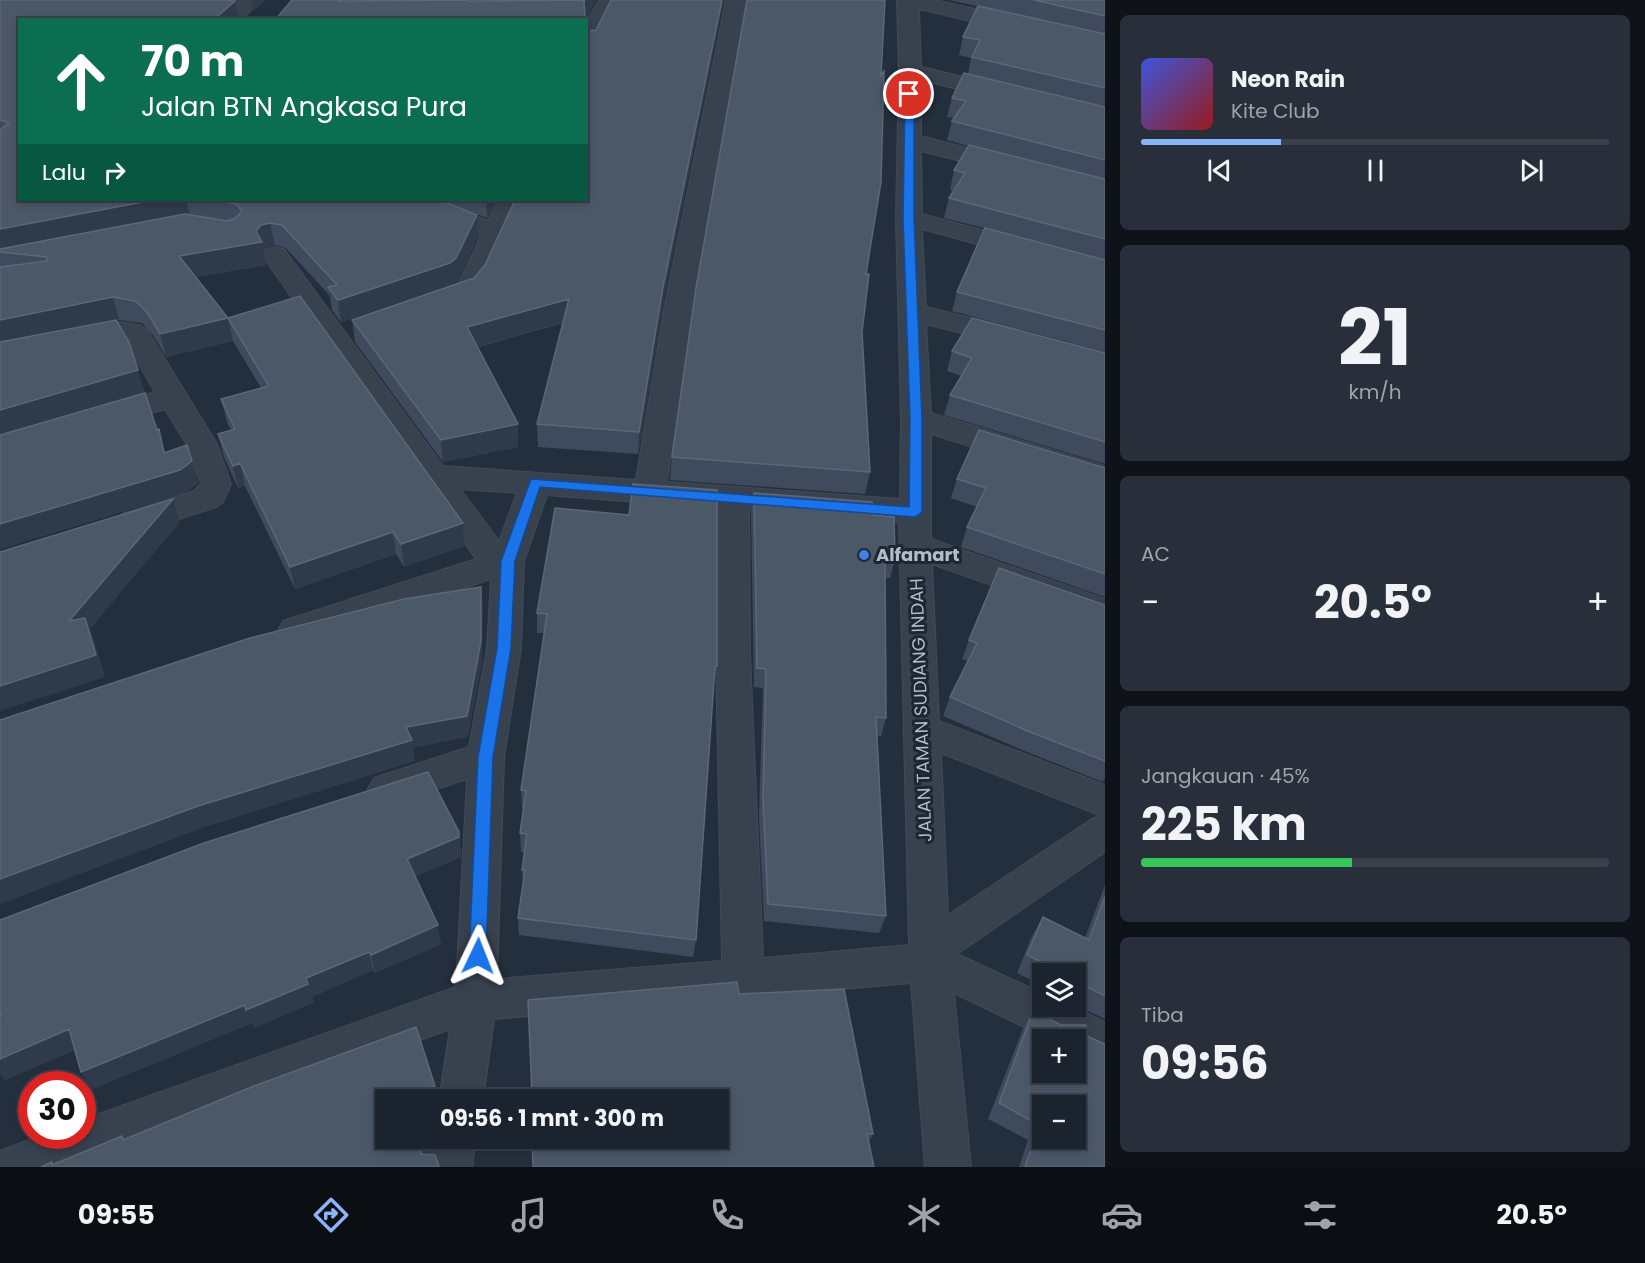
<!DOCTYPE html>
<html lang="id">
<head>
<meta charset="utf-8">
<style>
  :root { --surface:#1b232e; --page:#282f3a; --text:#f1f3f6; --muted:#a0a4aa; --line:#39404a; --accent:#8ab4f8 }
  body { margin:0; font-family:Poppins,sans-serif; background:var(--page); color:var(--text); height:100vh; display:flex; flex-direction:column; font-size:22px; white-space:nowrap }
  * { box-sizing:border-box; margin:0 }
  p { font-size:20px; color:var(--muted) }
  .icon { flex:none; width:33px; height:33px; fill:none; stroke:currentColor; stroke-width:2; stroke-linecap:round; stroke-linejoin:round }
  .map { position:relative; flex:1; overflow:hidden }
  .details { display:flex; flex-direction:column; gap:15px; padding:15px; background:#0f1319; width:540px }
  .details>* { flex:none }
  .hud { position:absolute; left:18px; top:18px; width:570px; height:183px; border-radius:0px; box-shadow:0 3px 9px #0003,0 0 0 2px var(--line); background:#0b6e4f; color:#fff; overflow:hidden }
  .tools { position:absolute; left:1032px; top:963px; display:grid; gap:12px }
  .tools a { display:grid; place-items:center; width:54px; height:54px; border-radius:0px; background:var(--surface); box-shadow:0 3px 9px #0003,0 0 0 2px var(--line); font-size:30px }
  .speed { position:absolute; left:18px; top:1071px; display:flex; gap:12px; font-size:30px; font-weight:700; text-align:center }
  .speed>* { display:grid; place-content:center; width:78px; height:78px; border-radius:50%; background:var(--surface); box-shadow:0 3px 9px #0003,0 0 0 2px var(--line); line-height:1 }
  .speed .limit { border:9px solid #d22; background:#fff; color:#111 }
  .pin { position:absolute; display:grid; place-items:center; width:51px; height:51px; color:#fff; margin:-26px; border:3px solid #fff; border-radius:50%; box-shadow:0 2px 6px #0007 }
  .me { position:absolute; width:66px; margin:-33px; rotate:2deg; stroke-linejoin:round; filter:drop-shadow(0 0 4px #0008) }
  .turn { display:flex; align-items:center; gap:21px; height:126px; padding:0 24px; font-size:27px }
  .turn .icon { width:78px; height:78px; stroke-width:2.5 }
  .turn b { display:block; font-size:42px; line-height:51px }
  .then { display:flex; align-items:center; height:57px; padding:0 24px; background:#0003; gap:12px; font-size:22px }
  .big { font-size:45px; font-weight:700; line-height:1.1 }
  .details .widget { flex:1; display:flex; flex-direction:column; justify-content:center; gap:9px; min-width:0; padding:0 21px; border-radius:9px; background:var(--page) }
  .details .dial { align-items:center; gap:0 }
  .dial b { font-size:78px; line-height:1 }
  .song { display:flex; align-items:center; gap:18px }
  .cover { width:72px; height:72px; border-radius:9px; background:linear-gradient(135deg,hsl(230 70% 55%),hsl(0 70% 35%)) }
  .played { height:6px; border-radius:3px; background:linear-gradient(90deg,var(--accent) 30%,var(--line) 30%) }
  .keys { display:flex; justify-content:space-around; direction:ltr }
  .heat { display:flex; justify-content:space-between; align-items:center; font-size:33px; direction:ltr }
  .charge { height:9px; border-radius:4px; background:linear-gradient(90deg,#34c759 45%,var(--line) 0) }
  .trip { position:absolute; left:375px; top:1089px; width:354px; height:60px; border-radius:0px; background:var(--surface); box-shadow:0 3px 9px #0003,0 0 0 2px var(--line); font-weight:700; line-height:60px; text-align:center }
  .tab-bar { display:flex; height:96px; justify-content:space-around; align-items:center; background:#0b0e12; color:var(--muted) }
  .tab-bar .icon { width:42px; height:42px }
  .tab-bar .current { color:var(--accent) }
  .tab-bar b { font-size:27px; color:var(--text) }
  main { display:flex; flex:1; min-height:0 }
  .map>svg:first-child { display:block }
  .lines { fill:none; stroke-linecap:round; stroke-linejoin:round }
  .minor-casing { stroke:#414a57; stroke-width:2 }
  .minor { fill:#38414e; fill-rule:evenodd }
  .wall { fill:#3f4b5c }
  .shaded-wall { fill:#2f3b4b }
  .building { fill:#4b5868; stroke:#5c6777; stroke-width:1.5; fill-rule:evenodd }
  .route { fill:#1a73e8; stroke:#114b97; stroke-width:1.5 }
  .shop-dot { fill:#3f7fe0; stroke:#1d2633; stroke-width:2 }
  .labels { text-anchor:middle; stroke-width:6; stroke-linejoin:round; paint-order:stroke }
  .poi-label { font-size:18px; font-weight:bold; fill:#b4bcc9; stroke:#1d2633; text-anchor:start }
  .street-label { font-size:18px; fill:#b4bcc9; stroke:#1d2633 }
</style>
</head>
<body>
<main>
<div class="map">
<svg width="1105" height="1167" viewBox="0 0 1105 1167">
  <rect width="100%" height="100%" fill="#242f3e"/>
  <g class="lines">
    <g class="minor-casing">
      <path id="minor" d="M 237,0 L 258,0 L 243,20 L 222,20 Z
        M 599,0 L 619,0 L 597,45 L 594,50 L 586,51 L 586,23 Z
        M 726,0 L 746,0 L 692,310 L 667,482 L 900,499 L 901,419 L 896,218 L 899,71 L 897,0 L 935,0 L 1105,38 L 1105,52 L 919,9 L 921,67 L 1010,88 L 1013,93 L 1010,98 L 1002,100 L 921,80 L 921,136 L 1017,161 L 1020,166 L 1017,171 L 1008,173 L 921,151 L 922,214 L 1105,263 L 1105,279 L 922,229 L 926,307 L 1020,330 L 1024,336 L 1020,342 L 1010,345 L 926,324 L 931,413 L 1105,466 L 1105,488 L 931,434 L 931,539 L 1105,599 L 1105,625 L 932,564 L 939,721 L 1105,785 L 1105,852 L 957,954 L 1042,993 L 1042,1006 L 1072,1006 L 1105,1022 L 1105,1064 L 1076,1051 L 1076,1040 L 1051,1040 L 954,993 L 971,1167 L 925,1167 L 911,983 L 494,1019 L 483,1100 L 439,1100 L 450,1029 L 76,1167 L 0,1167 L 0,1151 L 40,1136 L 82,1136 L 82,1120 L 456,987 L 467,779 L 387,805 L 374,800 L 368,789 L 374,778 L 469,747 L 487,648 L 491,579 L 295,643 L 283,639 L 278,630 L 283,621 L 476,559 L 262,255 L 266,249 L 275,247 L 284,249 L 443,466 L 636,480 L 664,310 ZM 460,489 L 517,493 L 499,541 ZM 547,495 L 717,508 L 716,655 L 722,961 L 497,979 L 504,757 L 521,648 L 524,561 ZM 749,510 L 899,522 L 909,945 L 763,958 L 750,655 ZM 941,753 L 1092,812 L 1101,816 L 1092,819 L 948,915 Z
        M 404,200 L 437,200 L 488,221 L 499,200 L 524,200 C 514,220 492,281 478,294 C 468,304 448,308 434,305 L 430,299 C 437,289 450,290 459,282 L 481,236 L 408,205 Z
        M 119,322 L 140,325 L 147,330 L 217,444 L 231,484 L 223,502 L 216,507 L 133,534 L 122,530 L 117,522 L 122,514 L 194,491 L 201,484 L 187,445 L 165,409 L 105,427 L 95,424 L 90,417 L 95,410 L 155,392 L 126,342 L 119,340 L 0,364 L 0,346 Z
        M 432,1138 L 476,1138 L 472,1167 L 426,1167 Z"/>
    </g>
    <use href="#minor" class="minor"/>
  </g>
  <path class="wall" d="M 0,0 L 234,0 L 20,200 L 440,200 L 478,237 L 457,281 L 341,322 L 332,310 L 330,296 L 286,248 L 275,245 L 266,247 L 263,250 L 266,265 L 195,277 L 228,318 L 463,523 L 464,546 L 404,567 L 396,554 L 295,589 L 245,486 L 238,488 L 224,457 L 218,434 L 231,430 L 227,422 L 221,399 L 261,388 L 233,341 L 166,357 L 153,335 L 142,323 L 119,320 L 116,320 L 145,393 L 157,430 L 165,452 L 192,461 L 198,483 L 186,492 L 0,549 Z
    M 949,0 L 1105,0 L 1105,352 L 952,311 L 957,292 L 984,228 L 944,218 L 949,198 L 953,191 L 950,190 L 954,170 L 968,146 L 947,140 L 952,121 L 954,118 L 947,117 L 952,98 L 968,74 L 971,58 L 959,55 L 963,37 L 977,6 Z
    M 442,200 L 498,200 L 487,218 Z
    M 485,265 L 662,310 L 638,454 L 538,447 L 537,424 L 563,323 L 478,347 L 518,424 L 518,447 L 443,462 L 355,342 L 352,320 L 474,278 Z
    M 866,274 L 862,332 L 870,472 L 865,494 L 670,480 L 672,457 Z
    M 952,351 L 1105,353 L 1105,464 L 944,415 L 950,395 L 961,376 L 947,371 Z
    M 1105,468 L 1105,597 L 961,547 L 967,527 L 977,507 L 951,498 L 957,479 Z
    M 754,493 L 873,515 L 895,559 L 890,578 L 885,578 L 886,718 L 881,736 L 877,736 L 886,916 L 879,933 L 764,921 L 759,816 L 763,688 L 754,687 L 751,512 Z
    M 555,508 L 717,666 L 714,685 L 696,940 L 693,957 L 519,935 L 518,918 L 523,888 L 522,870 L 524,852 L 521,852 L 520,833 L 524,809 L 522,809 L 521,790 L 544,633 L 537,633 L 537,613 Z
    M 1105,605 L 1105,778 L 1103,782 L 1022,750 L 943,716 L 950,697 L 968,661 L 962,659 L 969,640 Z
    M 459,832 L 461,857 L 415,876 L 441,944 L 375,973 L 373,970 L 312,997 L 314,1002 L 254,1028 L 252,1023 L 92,1089 L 81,1072 L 74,1050 L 5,1080 L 1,1016 Z
    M 1105,885 L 1105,1019 L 1076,1005 L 1076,974 L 1042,974 L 1042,992 L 1038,989 L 1039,984 L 1017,973 L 1032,936 L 1043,917 L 1085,938 Z
    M 739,994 L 873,1134 L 869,1141 Z
    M 1033,1011 L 1087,1036 L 1105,1167 L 1019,1167 L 1028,1140 L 988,1119 L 1023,1029 Z"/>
  <path class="shaded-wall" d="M 216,0 L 234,0 L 231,5 L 235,1 L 238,20 L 213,20 Z
    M 251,0 L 266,0 L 253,11 Z
    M 585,0 L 596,0 L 586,20 L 584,20 L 584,2 Z
    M 722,0 L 724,0 L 662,310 L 638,454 L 639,432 L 663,287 Z
    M 154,200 L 186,200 L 190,216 L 0,252 L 0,229 Z
    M 486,200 L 498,200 L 487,218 Z
    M 477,215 L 478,237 L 457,281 L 452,285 L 341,322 L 338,300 Z
    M 270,223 L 275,245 L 266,247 L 263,250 L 266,265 L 185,279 L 179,256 L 256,231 L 261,225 Z
    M 113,297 L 119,320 L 0,344 L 0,320 Z
    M 569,299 L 568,321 L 469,349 L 467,327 Z
    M 228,318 L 233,341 L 166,357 L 160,334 Z
    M 138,370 L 145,393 L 0,436 L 0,410 Z
    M 518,424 L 518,447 L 443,462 L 441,440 Z
    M 159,429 L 165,452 L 192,461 L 198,483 L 186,492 L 0,549 L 0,524 L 164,453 Z
    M 240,463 L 245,486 L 238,488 L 233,466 Z
    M 173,499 L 180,522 L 90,629 L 94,640 L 105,677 L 0,711 L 0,686 L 69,621 Z
    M 463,523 L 464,546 L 404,567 L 401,544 Z
    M 393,532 L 396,554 L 295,589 L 290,567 Z
    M 481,587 L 483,609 L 482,663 L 468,737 L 413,748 L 415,761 L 205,827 L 0,904 L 0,879 L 406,727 Z
    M 459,832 L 461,857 L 410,879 L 407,859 Z
    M 438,925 L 441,944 L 375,973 L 371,955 Z
    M 369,952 L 373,970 L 312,997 L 314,1002 L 254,1028 L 252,1023 L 92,1089 L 81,1072 L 245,1005 Z
    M 69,1029 L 80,1047 L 5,1080 L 0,1074 L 0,1059 Z
    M 435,1086 L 437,1100 L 412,1100 L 411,1096 Z
    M 424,1138 L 427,1138 L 428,1146 L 424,1167 L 421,1154 Z"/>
  <path class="building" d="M 0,0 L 222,0 L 235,1 L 213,20 L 20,20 L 20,200 L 154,200 L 0,229 L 0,130 L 9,123 L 0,120 Z
    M 292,0 L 341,0 L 340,1 L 468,0 L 468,1 L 585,0 L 584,2 L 585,20 L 275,20 Z
    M 611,0 L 722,0 L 663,287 L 639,432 L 537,424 L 569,299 L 467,327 L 518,424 L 441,440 L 352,320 L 474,278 L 485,265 L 515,200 L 586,200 L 586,31 L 596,30 Z
    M 747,0 L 885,0 L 881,75 L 884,71 L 881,182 L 866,274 L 869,274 L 862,332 L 870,472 L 672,457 L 696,288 Z
    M 1034,0 L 1105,0 L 1105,16 Z
    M 978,6 L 1105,34 L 1105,88 L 972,57 L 980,40 L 963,37 Z
    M 964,73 L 1105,107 L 1105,160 L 952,121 L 966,101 L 952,98 Z
    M 969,145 L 1105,179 L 1105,239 L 949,198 L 965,173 L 954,170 Z
    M 215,200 L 440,200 L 477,215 L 456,258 L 450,263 L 338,300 L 328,287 L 337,285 L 282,225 L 270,223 L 261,225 L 256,231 L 262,242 L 179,256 L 228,318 L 160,334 L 147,312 L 135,301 L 113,297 L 0,320 L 0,267 L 47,261 L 47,257 L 0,252 L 0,249 L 185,214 L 227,221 L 236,218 L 242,211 L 236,204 Z
    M 985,228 L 1105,260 L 1105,330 L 957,292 Z
    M 300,296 L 463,523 L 401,544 L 393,532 L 290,567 L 240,463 L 233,466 L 218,434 L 235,429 L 221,399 L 269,386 L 228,318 Z
    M 972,318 L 1105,353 L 1105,442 L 950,395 L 972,358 L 952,351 Z
    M 116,320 L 129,342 L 138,370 L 0,410 L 0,342 Z
    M 145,393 L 157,430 L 159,429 L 164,453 L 187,445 L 192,461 L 180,470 L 0,524 L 0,435 Z
    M 979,430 L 1105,468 L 1105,574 L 967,527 L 986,488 L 957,479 Z
    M 633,484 L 717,490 L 717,666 L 715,666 L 696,940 L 518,918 L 525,870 L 522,870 L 527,834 L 520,833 L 526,791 L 521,790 L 547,614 L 537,613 L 555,508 L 629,515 Z
    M 754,493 L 872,502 L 873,515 L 894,517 L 895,559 L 885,558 L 886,718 L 876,717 L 886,916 L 768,904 L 763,799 L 766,669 L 757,668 Z
    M 173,499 L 69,621 L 85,618 L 96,655 L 0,686 L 0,552 Z
    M 999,568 L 1105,605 L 1105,761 L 1030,732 L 950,697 L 977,643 L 969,640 Z
    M 481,587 L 481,641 L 467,716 L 406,727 L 412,740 L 198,806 L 0,879 L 0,720 L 250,638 L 404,599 Z
    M 428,772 L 459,832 L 459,837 L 407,859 L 438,925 L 371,955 L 369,952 L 306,978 L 308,984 L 246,1010 L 245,1005 L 81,1072 L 69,1029 L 0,1059 L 0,1016 L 1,1016 L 0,1010 L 0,920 L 204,843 Z
    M 1105,896 L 1105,996 L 1085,986 L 1076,986 L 1076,974 L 1053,974 L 1049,971 L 1050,966 L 1027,955 L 1043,917 L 1089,940 Z
    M 737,982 L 739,994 L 844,989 L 873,1134 L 867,1134 L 874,1167 L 533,1167 L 532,1138 L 718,1138 L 718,1100 L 530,1100 L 530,1096 L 532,1096 L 528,1000 Z
    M 1033,1011 L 1061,1025 L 1086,1025 L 1087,1036 L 1105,1044 L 1105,1167 L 1025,1167 L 1039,1125 L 999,1103 ZM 1042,1040 L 1076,1040 L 1076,1072 L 1042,1072 ZM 1042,1106 L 1076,1106 L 1076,1138 L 1042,1138 Z
    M 416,1027 L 435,1086 L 411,1096 L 412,1100 L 386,1100 L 386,1138 L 424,1138 L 421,1154 L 435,1155 L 439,1166 L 436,1167 L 41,1167 L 52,1162 L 52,1165 L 122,1136 L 123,1140 L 254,1086 Z"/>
  <path class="route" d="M 909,91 L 914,94 L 914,218 L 922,419 L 922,512 L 915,517 L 540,487 L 515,561 L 511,648 L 493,757 L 486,956 L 484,961 L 478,964 L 472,961 L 469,956 L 478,757 L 497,648 L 501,561 L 531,479 L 909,507 L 910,419 L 903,218 L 905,94 Z"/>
  <circle class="shop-dot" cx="864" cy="555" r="6"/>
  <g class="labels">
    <g class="poi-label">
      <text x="876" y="561">Alfamart</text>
    </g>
    <g class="street-label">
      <text transform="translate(921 710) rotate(-92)" y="6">JALAN TAMAN SUDIANG INDAH</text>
    </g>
  </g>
</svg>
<div class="tools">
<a><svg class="icon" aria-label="layers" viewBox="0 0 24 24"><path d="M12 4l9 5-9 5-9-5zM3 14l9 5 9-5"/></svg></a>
<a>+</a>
<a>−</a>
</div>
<div class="speed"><div class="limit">30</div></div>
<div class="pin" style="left:909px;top:94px;background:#d93025"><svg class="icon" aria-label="arrive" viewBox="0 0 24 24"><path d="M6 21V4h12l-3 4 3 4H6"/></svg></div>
<svg class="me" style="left:478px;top:956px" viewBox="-20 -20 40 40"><path d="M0-17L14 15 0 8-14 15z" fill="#1a73e8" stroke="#fff" stroke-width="4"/></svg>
<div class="trip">09:56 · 1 mnt · 300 m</div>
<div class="hud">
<div class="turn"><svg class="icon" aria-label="ahead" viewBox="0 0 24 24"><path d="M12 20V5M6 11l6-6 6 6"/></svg><div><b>70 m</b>Jalan BTN Angkasa Pura</div></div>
<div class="then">Lalu<svg class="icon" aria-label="right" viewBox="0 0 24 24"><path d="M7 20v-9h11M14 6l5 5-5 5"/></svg></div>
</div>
</div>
<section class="details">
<div class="widget">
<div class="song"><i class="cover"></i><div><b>Neon Rain</b><p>Kite Club</p></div></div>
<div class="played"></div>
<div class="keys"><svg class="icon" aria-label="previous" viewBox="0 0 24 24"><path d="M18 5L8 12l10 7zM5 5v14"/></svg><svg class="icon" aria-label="pause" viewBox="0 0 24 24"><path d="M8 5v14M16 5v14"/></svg><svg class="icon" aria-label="next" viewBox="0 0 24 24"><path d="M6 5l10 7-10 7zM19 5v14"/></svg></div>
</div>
<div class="widget dial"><b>21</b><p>km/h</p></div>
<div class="widget"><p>AC</p>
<div class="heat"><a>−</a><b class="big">20.5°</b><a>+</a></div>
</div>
<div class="widget"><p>Jangkauan · 45%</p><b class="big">225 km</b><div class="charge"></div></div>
<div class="widget"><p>Tiba</p><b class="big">09:56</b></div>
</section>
</main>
<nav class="tab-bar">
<b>09:55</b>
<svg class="icon current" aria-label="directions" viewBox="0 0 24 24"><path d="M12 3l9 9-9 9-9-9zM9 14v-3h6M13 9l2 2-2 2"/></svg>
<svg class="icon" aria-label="music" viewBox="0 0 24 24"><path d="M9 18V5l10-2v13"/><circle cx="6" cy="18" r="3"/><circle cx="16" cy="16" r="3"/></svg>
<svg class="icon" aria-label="phone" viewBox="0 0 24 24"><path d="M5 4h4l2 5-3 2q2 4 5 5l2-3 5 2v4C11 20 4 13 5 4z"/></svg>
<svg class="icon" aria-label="climate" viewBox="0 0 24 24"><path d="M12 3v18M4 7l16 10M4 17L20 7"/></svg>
<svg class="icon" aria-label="car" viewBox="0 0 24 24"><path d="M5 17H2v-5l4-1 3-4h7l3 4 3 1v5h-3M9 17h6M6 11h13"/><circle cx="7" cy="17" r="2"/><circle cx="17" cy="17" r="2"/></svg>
<svg class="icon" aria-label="filters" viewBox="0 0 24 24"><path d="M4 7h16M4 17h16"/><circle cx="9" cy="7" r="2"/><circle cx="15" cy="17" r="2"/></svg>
<b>20.5°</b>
</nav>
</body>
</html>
